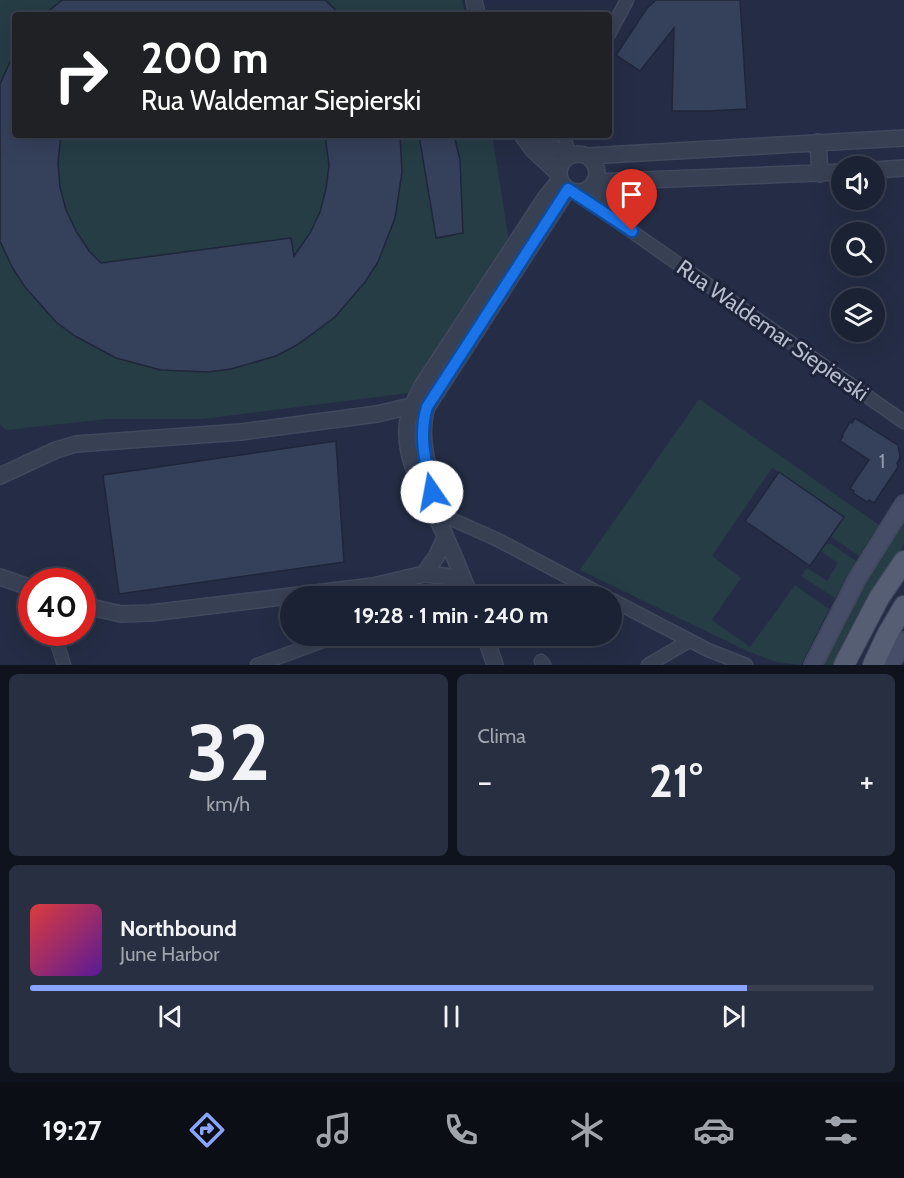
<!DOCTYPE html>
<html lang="pt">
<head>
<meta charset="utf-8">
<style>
  :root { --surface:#1b2234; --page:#282f40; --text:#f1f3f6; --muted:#a0a4ac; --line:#393f4f; --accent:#89a5ff }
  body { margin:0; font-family:Cabin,sans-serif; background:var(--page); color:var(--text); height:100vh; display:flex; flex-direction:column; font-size:22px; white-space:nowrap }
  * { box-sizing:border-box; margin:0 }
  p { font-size:20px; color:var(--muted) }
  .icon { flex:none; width:33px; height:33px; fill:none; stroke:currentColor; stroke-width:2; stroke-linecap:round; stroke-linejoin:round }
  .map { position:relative; height:665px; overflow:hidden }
  .side { display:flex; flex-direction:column; gap:9px; padding:9px; background:#0f131d; flex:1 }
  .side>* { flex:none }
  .guide { position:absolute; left:12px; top:12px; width:600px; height:126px; border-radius:6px; box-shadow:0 6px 24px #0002,0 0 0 2px var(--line); background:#202124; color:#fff; overflow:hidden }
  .buttons { position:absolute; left:831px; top:156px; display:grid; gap:12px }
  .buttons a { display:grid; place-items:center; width:54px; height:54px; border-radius:50%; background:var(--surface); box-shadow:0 6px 24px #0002,0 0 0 2px var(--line); font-size:30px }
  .speed { position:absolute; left:18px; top:568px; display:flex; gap:12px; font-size:30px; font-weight:700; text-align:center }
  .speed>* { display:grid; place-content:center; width:78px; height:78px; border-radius:50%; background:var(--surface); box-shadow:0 6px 24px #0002,0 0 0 2px var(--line); line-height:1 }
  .speed .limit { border:9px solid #d22; background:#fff; color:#111 }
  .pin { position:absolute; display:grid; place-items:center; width:51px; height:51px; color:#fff; margin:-62px -26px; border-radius:50% 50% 50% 0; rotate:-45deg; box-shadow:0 0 6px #0007 }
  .pin .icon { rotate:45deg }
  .me { position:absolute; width:66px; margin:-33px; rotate:348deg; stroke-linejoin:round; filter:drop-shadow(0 0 4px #0008) }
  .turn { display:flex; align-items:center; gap:21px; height:126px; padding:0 30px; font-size:27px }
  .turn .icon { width:78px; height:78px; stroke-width:2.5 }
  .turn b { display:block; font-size:42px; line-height:51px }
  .big { font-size:45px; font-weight:700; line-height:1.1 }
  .side .card { flex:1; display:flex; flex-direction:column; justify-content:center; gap:9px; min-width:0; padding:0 21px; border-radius:9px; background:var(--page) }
  .side .dial { align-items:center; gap:0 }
  .dial b { font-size:78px; line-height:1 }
  .song { display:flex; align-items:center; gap:18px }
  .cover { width:72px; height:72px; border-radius:9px; background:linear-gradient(135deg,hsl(0 70% 55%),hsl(270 70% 35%)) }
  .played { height:6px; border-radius:3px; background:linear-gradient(90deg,var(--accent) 85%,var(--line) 85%) }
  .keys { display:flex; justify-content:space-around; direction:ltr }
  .heat { display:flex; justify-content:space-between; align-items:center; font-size:33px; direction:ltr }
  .side .tiles { flex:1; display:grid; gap:9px; grid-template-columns:1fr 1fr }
  .card:last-child { grid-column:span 2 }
  .trip { position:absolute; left:280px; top:586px; width:342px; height:60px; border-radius:30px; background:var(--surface); box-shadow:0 6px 24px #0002,0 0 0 2px var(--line); font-weight:700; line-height:60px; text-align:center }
  .menu { display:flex; height:96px; justify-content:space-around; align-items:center; background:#0b0e15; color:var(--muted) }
  .menu .icon { width:42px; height:42px }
  .menu .current { color:var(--accent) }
  .menu b { font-size:27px; color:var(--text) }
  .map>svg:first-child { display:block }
  .green { fill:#263d45 }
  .building { fill:#35405b; stroke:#1f263b; stroke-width:1.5 }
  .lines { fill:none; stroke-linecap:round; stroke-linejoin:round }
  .minor-casing { stroke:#42485d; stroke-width:15 }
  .tertiary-casing { stroke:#42485d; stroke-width:18 }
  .secondary-casing { stroke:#42485d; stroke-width:20 }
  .primary-casing { stroke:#42485d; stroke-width:22 }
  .minor { stroke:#384054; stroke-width:12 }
  .tertiary { stroke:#384054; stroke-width:15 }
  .secondary { stroke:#464d67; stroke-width:16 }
  .primary { stroke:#565e74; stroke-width:20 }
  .route-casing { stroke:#114b97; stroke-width:15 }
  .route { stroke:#1a73e8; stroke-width:10 }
  .labels { text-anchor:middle; stroke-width:6; stroke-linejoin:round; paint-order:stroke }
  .number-label { font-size:20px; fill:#949aaf }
  .street-label { font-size:22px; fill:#b6bbcd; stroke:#1d2439 }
</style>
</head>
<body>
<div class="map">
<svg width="904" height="665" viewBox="0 0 904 665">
  <rect width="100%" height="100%" fill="#242d45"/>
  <path class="green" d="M 0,0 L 462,0 L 465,15 L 15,15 L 15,135 L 492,135 L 509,241 L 409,393 L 203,419 L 107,419 L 6,430 L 0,424 Z
    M 699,399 L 879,525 L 859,556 L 830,536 L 843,517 L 772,468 L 712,556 L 741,578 L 712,620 L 750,647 L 795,585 L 829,609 L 801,665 L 777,662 L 749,652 L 580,570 Z
    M 904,521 L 904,544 L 877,592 L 839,665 L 823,665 L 859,591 Z
    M 825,544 L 831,544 L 856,561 L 835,598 L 801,576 L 807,568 L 827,581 L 838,563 L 820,551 Z"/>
  <path class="building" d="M 62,0 L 325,0 L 341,15 L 44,15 Z
    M 656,0 L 740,0 L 747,109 L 708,111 L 672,111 L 674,28 L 640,71 L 616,55 L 647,8 Z
    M 15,51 L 15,135 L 61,135 L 58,163 L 60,187 L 66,210 L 76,231 L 89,251 L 101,263 L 291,238 L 294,256 L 310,233 L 320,212 L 326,189 L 329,165 L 325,135 L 400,135 L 402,172 L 395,218 L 378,262 L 365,282 L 335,317 L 297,345 L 276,356 L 231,369 L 208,372 L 161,370 L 116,358 L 75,336 L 56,322 L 25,287 L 12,267 L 0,241 L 0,84 Z
    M 419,135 L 454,135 L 460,160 L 463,233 L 436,238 Z
    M 855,418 L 898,445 L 900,458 L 897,463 L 898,467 L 874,503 L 869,500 L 867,502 L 853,493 L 854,491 L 850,488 L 869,460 L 840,441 L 843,436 L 842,435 L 850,422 L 852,423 Z
    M 336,441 L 344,562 L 119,594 L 103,475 Z
    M 779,472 L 844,517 L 810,566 L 745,521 Z"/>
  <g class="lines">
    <g class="minor-casing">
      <path id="minor" d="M 609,34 L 627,0
        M 565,135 L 566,144 L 571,155
        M 594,183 L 609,211
        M 574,191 L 904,422
        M 433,511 L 496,539 L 606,597
        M 447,597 L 467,590
        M 612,600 L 708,650 L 746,665
        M 54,633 L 64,665
        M 541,661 L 544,665
        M 257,665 L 337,636
        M 648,665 L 689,641"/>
    </g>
    <g class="tertiary-casing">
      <path id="tertiary" d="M 474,0 L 477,15
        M 522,135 L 533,150 L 559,174
        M 536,135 L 566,158
        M 818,142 L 820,174
        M559 173a19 19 0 1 1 38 0a19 19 0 1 1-38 0Z
        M 588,156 L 904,138
        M 874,170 L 904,168
        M 594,182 L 842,172
        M 0,476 L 56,450 L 76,444 L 241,432 L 377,414 L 411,406
        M 433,502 C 431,469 417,440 427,407 L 568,189
        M 424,574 L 436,557 L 445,538
        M 0,577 L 32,588
        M 470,597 C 460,569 447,539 434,512 C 422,488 407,462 407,434 C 406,416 414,402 422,386 L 546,197 L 560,180
        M 82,605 L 121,614 L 151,613 L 373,586 L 424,574 L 445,576 L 466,585
        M 485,636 L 495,665"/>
    </g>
    <g class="secondary-casing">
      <path id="secondary" d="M 813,665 L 857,579 L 904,504
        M 890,665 L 904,641"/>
    </g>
    <g class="primary-casing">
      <path id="primary" d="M 844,665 L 879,598 L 904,561
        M 873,665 L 888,633 L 904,606"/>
    </g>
    <use href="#minor" class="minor"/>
    <use href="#tertiary" class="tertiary"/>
    <use href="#secondary" class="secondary"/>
    <use href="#primary" class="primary"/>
  </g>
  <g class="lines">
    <g class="route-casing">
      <path id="route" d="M 432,492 C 426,464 418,436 427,407 L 568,189 L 632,231"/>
    </g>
    <use href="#route" class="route"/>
  </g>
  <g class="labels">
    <g class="number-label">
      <text x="882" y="468">1</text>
    </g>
    <g class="street-label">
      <text transform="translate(773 330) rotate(35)" y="8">Rua Waldemar Siepierski</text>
    </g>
  </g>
</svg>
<div class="buttons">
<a><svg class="icon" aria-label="sound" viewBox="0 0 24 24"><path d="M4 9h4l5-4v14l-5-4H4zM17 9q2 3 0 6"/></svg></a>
<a><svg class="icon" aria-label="search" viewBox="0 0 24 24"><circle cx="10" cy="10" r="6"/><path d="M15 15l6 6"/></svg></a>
<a><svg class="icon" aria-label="layers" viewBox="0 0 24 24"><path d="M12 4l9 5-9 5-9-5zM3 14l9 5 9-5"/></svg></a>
</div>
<div class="speed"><div class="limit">40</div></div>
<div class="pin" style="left:632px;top:231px;background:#d93025"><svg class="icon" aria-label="arrive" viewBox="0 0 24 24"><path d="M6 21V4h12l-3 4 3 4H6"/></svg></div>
<svg class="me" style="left:432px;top:492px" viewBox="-20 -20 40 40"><circle r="19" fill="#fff"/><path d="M0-13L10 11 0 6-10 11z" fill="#1a73e8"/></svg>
<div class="trip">19:28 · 1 min · 240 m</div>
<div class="guide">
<div class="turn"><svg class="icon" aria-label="right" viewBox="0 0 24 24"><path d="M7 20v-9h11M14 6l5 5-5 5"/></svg><div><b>200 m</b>Rua Waldemar Siepierski</div></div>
</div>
</div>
<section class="side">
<div class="tiles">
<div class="card dial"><b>32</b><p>km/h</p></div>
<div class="card"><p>Clima</p>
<div class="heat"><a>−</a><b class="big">21°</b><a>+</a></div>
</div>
<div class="card">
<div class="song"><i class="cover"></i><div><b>Northbound</b><p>June Harbor</p></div></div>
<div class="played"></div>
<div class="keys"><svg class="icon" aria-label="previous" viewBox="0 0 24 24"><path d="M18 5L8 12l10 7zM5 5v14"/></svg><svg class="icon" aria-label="pause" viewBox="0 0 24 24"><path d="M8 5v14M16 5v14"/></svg><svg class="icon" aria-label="next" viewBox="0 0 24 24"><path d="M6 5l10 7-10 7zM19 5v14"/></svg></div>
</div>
</div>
</section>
<nav class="menu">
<b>19:27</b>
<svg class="icon current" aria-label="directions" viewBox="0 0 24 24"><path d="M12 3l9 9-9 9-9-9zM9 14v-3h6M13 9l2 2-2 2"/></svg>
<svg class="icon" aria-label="music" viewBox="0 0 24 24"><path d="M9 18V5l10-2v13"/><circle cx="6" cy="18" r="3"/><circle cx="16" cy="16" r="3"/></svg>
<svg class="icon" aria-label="phone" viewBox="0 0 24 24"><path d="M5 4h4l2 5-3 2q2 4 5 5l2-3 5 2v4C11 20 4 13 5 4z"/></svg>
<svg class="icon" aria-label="climate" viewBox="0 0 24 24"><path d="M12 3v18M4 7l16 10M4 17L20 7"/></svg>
<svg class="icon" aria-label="car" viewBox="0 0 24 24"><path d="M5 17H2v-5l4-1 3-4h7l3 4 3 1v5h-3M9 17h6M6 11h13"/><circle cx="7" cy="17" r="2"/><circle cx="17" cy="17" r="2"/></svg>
<svg class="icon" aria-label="filters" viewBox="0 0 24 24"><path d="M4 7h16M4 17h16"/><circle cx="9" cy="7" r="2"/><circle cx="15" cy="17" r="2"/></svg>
</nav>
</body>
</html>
